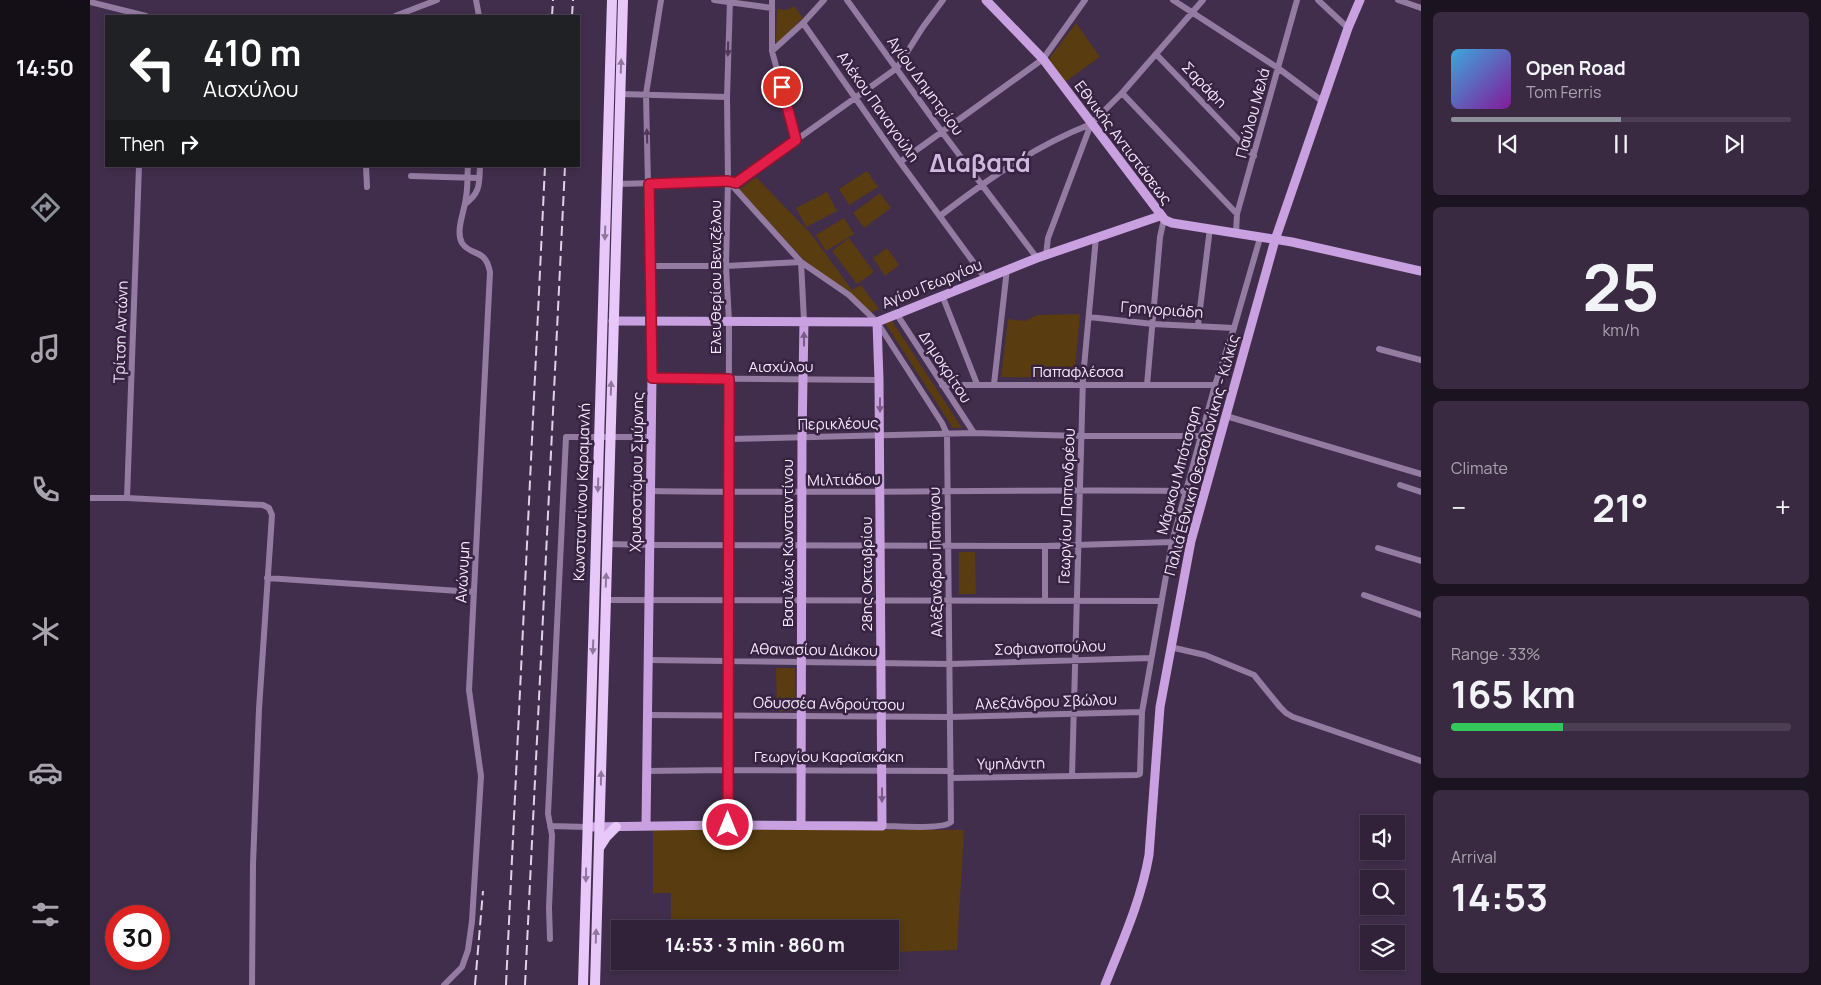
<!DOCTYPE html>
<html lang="en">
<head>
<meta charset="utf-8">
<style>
  :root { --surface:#312239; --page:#392a41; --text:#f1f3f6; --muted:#a8a4ae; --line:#4c3f53; --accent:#8c9099 }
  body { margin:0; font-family:Manrope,sans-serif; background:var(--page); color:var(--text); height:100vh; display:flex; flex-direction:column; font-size:19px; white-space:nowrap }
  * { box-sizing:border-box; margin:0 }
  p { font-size:16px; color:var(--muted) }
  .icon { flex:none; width:28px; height:28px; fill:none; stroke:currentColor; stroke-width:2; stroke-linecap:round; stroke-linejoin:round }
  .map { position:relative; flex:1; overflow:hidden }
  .details { display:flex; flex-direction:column; gap:12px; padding:12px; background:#1b131f; width:400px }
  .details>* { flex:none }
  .top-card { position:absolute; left:15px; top:15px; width:475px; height:152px; border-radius:0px; box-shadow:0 2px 8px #0003,0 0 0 1px var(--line); background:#202124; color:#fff; overflow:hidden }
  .tools { position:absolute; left:1270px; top:815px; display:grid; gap:10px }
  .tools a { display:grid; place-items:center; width:45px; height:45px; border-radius:0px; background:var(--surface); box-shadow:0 2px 8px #0003,0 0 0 1px var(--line); font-size:25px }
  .speed { position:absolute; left:15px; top:905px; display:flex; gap:10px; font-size:25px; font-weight:700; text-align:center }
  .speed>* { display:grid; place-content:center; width:65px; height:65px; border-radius:50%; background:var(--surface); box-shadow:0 2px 8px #0003,0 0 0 1px var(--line); line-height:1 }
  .speed .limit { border:8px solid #d22; background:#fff; color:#111 }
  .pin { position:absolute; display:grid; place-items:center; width:42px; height:42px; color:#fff; margin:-21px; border:2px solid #fff; border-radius:50%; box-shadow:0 1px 5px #0007 }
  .me { position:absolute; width:55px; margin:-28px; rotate:0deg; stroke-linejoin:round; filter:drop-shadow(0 0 4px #0008) }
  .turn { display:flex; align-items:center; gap:18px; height:105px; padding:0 15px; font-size:22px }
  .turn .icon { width:65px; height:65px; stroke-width:2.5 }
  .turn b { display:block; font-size:35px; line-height:42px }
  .then { display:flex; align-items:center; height:48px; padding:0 15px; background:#0003; gap:10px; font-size:19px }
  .big { font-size:38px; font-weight:700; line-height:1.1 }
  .details .tile { flex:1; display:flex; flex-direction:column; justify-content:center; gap:8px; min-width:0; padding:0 18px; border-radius:8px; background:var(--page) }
  .details .dial { align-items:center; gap:0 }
  .dial b { font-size:65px; line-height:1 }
  .song { display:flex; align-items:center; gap:15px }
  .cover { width:60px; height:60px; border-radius:8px; background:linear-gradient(135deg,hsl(200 70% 55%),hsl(290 70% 35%)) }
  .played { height:5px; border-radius:2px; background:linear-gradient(90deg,var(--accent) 50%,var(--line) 50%) }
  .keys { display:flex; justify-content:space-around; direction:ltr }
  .heat { display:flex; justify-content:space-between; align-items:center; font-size:28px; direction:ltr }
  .charge { height:8px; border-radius:4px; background:linear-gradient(90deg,#34c759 33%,var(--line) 0) }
  .trip { position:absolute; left:521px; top:920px; width:288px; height:50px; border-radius:0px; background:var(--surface); box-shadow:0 2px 8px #0003,0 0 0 1px var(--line); font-weight:700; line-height:50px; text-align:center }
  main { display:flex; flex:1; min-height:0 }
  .menu { display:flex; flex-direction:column; width:90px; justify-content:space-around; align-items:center; background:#140e17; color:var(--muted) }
  .menu .icon { width:35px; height:35px }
  .menu .selected { color:var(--accent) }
  .menu b { font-size:22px; color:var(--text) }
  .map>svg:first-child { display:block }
  .green { fill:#593c10 }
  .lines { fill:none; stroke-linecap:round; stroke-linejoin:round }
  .street { stroke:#947ba2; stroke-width:6 }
  .secondary { stroke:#c9a0e0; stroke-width:9 }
  .primary { stroke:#e7c8f8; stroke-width:10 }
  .rail { stroke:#dfd2e7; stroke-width:2; stroke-dasharray:10 5; stroke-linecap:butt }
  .oneway { fill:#4e3959 }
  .oneway2 { fill:#8f769c }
  .oneway3 { fill:#795b89 }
  .route-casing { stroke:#92132f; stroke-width:12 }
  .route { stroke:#e11d48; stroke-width:9 }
  .labels { text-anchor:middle; stroke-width:5; stroke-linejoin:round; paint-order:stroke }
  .street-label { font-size:15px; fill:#f3e7fa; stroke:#372341 }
  .town-label { font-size:25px; font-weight:bold; fill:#d0b9de; stroke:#372341 }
</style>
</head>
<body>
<main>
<nav class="menu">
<b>14:50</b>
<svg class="icon selected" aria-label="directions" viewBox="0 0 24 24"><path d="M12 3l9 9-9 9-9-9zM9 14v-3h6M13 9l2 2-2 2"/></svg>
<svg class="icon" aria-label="music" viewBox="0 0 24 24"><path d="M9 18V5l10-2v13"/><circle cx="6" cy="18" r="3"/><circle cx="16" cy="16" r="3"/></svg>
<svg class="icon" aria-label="phone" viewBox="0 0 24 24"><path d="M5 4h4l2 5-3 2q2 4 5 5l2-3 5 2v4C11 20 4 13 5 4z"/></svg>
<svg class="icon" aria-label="climate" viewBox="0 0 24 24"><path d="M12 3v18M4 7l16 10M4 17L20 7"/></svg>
<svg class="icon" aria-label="car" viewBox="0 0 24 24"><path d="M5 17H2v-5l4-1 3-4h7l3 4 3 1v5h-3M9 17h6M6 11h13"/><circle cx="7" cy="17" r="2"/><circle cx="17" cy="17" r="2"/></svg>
<svg class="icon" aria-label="filters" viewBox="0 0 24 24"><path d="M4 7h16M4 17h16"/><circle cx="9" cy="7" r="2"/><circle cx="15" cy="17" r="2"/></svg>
</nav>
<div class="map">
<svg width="1331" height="985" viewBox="0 0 1331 985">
  <rect width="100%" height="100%" fill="#412e4c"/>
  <path class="green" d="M 704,6 L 713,18 L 689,42 L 686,42 L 687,9 L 697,10 Z
    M 986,23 L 1010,57 L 975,82 L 958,60 Z
    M 777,171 L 788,187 L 759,205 L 749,189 Z
    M 666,177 L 717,230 L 718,230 L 762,290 L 771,285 L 789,309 L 782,312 L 714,260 L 649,190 Z
    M 737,192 L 747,211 L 716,227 L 706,208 Z
    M 790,193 L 801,208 L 774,228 L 763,213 Z
    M 754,218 L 764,234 L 736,251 L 726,235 Z
    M 759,238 L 784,272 L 767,284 L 742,251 Z
    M 797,248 L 809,265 L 795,276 L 783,258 Z
    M 990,314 L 984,378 L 911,377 L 918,319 L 935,321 L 947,315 Z
    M 802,321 L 872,428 L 863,428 L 795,323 Z
    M 869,552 L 885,552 L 886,594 L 869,594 Z
    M 686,668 L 705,668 L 706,711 L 687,711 Z
    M 563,829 L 874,830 L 867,950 L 800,952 L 800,929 L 581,929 L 581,893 L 563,893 Z"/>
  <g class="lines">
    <path class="street" d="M 386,0 L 389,16
      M 624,0 L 682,8
      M 682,0 L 682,51 L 706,140
      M 757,0 L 852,132 L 947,258
      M 1083,0 L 1188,68 L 1232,101
      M 1228,0 L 1258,28
      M 1308,0 L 1331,8
      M 0,2 L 56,16
      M 305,16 L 347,0
      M 713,23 L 810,162 L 895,278
      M 682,51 L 713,23 L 734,0
      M 1066,54 L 1164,156
      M 1032,93 L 1147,214
      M 530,94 L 637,97
      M 810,162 L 953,59 L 995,0
      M 276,166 L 277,187
      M 321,176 L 389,178
      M 638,181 L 711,262 L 759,295 L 787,322 L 852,423 L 857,434 L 861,822 C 853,830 806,826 792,826
      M 527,184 L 638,181 L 646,183 L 807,68 L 833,27 L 853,0
      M 375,204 C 391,192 389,184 390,166
      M 850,216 C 898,179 945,146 1001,124
      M 1146,233 L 1147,214 L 1207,0
      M 956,255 L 958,238 L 1001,124 L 1032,93 L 1113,0
      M 560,266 L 636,266 L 711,262 L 714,321
      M 852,295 L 887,384
      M 806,313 L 884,433
      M 999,317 L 1063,324 L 1144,328
      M 561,321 L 556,94 L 571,0
      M 1108,325 L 1120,228
      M 1289,349 L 1331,360
      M 562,378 L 789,380
      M 904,384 L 917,269
      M 852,385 L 1125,385
      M 1057,385 L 1070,237 L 1074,219
      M 1136,416 L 1331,474
      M 639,439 L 884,433 L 991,436 L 1111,436
      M 1310,485 L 1331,492
      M 561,491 C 739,494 918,489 1097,491
      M 0,498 L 37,498 L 173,505 L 179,508 L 182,515 L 169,709 L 163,864 L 162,985
      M 37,498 L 49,166
      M 517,544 L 560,545 L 955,546 L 1082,542
      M 955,546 L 955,600
      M 1288,548 L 1331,561
      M 177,578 L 384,592
      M 1274,595 L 1331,615
      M 515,600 L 1071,601
      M 1080,647 L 1115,655 L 1164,675 L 1190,707 L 1196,713 L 1203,717 L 1331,761
      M 558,660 L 860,664 L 1061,658
      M 558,715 L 860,717 L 1052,712
      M 557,771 L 638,770 L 861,771
      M 982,776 L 993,378 L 1006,237
      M 861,778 L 1046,775 L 1050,774 L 1052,712 L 1082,542 L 1125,385 L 1144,328 L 1170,238
      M 638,825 L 639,321 L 636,266 L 638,181 L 637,97 L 640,0
      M 460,826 L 497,827
      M 460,939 L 459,908 L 462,835 L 458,814 L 476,437 L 561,437
      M 354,985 L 372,967 L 378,950 L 382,921 L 391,776 L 379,690 L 400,272 C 395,247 381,257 372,243 C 365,231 375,210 376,197 C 378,187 377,176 378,166"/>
    <path class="secondary" d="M 896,0 L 953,59 L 1075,220 L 1082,223 L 1202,242 L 1331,271
      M 523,321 L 787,322 L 947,258 L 1070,216
      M 711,825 L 712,437 L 714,321
      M 556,826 L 562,378 L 561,321
      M 497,827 L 638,825 L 792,826 L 789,380 L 787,322
      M 1015,985 C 1032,942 1051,901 1059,855 L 1070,707 L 1101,541 L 1185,240 L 1258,28 L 1270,0"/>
    <path class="primary" d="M 509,848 L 516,837 L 526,827
      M 493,985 L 522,0
      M 505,985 L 533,0"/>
    <path class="rail" d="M 462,16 L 463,0
      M 482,16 L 483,0
      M 385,985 L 393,891
      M 416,985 L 455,166
      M 435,985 L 475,166"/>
  </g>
  <defs><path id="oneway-solid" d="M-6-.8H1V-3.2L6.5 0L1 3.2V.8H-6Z" transform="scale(1.25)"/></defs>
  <g class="oneway">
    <use href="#oneway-solid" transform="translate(638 49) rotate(91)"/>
    <use href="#oneway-solid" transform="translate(557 136) rotate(-92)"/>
  </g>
  <g class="oneway2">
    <use href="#oneway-solid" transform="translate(531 66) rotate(-88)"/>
    <use href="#oneway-solid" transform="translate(515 233) rotate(92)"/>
    <use href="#oneway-solid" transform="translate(521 388) rotate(-88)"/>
    <use href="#oneway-solid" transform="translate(508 485) rotate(92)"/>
    <use href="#oneway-solid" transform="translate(516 580) rotate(-88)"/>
    <use href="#oneway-solid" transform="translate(503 647) rotate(92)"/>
    <use href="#oneway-solid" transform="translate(511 778) rotate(-89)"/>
    <use href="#oneway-solid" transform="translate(496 875) rotate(91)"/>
    <use href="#oneway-solid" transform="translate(506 936) rotate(-88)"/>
  </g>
  <g class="oneway3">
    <use href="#oneway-solid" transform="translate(714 339) rotate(-90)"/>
    <use href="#oneway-solid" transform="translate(790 405) rotate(90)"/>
    <use href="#oneway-solid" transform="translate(792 795) rotate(90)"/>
  </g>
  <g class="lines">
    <g class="route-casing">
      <path id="route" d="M 638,825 L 639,379 L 562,378 L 559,184 L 638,181 L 646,183 L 706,140 L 692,87"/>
    </g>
    <use href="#route" class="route"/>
  </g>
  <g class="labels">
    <g class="street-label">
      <text transform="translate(1114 85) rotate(46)" y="5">Σαράφη</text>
      <text transform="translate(835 86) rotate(54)" y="5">Αγίου Δημητρίου</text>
      <text transform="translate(788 107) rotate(55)" y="5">Αλέκου Παναγούλη</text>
      <text transform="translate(1163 113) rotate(-75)" y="5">Παύλου Μελά</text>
      <text transform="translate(1033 143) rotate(53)" y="5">Εθνικής Αντιστάσεως</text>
      <text transform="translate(626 277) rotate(-90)" y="5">Ελευθερίου Βενιζέλου</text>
      <text transform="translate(842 284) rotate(-22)" y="5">Αγίου Γεωργίου</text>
      <text transform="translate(1072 310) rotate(4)" y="5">Γρηγοριάδη</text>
      <text transform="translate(31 332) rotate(-88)" y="5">Τρίτση Αντώνη</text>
      <text x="691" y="372">Αισχύλου</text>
      <text transform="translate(855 367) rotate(57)" y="5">Δημοκρίτου</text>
      <text x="988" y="377">Παπαφλέσσα</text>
      <text transform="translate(748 424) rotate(-1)" y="5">Περικλέους</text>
      <text transform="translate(1112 455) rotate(-75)" y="5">Παλιά Εθνική Θεσσαλονίκης - Κιλκίς</text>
      <text transform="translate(1089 470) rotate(-75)" y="5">Μάρκου Μπότσαρη</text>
      <text transform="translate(547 472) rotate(-89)" y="5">Χρυσοστόμου Σμύρνης</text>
      <text transform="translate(754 480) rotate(-1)" y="5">Μιλτιάδου</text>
      <text transform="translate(492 492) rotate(-88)" y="5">Κωνσταντίνου Καραμανλή</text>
      <text transform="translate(977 506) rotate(-88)" y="5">Γεωργίου Παπανδρέου</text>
      <text transform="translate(698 543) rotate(-90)" y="5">Βασιλέως Κωνσταντίνου</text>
      <text transform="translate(846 562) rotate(-91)" y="5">Αλέξανδρου Παπάγου</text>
      <text transform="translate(373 572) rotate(-87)" y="5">Ανώνυμη</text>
      <text transform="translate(777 574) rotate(-90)" y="5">28ης Οκτωβρίου</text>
      <text transform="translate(960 648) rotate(-2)" y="5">Σοφιανοπούλου</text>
      <text transform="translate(724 650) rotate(1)" y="5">Αθανασίου Διάκου</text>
      <text transform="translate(956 702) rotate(-2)" y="5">Αλεξάνδρου Σβώλου</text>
      <text transform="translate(739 704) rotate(1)" y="5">Οδυσσέα Ανδρούτσου</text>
      <text x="739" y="762">Γεωργίου Καραϊσκάκη</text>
      <text transform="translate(921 764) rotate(-1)" y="5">Υψηλάντη</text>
    </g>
    <g class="town-label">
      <text x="890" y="172">Διαβατά</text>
    </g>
  </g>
</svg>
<div class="tools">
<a><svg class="icon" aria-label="sound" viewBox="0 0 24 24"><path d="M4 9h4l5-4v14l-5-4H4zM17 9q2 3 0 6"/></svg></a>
<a><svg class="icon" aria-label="search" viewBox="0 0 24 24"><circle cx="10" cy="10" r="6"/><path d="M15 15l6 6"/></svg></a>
<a><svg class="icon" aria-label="layers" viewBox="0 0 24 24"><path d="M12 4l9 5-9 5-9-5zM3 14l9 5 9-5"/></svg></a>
</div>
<div class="speed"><div class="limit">30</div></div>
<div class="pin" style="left:692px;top:87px;background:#d93025"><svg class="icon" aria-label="arrive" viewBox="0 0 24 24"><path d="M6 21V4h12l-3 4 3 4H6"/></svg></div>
<svg class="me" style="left:638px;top:825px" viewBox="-20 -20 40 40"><circle r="17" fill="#e11d48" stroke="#fff" stroke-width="3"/><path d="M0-11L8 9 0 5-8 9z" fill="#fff"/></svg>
<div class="trip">14:53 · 3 min · 860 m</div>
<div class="top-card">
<div class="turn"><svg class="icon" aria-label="left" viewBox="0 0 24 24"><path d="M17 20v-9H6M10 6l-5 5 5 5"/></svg><div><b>410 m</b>Αισχύλου</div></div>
<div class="then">Then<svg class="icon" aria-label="right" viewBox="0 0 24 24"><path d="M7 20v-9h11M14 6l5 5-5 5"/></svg></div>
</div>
</div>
<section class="details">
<div class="tile">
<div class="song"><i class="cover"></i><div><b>Open Road</b><p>Tom Ferris</p></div></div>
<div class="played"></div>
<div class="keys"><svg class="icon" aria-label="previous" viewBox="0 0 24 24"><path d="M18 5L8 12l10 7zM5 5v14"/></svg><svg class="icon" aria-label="pause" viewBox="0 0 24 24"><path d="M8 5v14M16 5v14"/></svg><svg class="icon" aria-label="next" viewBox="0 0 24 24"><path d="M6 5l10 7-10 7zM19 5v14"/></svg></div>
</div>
<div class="tile dial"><b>25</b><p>km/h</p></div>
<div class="tile"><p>Climate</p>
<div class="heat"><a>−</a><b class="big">21°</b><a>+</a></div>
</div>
<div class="tile"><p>Range · 33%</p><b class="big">165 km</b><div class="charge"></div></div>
<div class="tile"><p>Arrival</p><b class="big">14:53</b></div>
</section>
</main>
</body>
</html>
